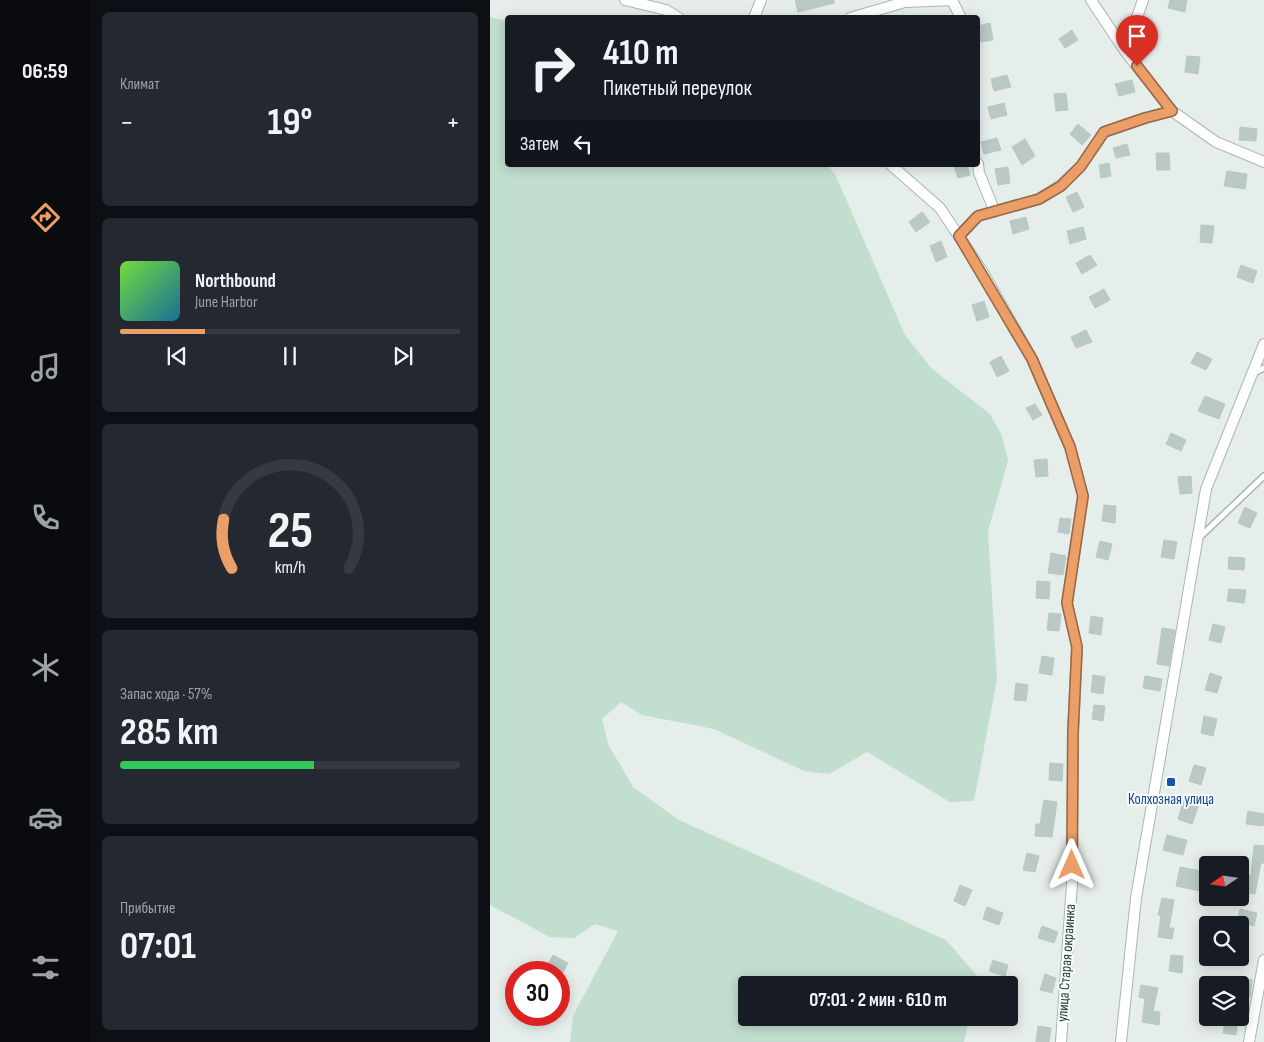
<!DOCTYPE html>
<html lang="ru">
<head>
<meta charset="utf-8">
<style>
  :root { --surface:#171b24; --page:#242831; --text:#f1f3f6; --muted:#9ea1a6; --line:#363941; --accent:#eb9e68 }
  body { margin:0; font-family:"Sofia Sans Condensed",sans-serif; background:var(--page); color:var(--text); height:100vh; display:flex; flex-direction:column; font-size:19px; white-space:nowrap }
  * { box-sizing:border-box; margin:0 }
  p { font-size:16px; color:var(--muted) }
  .icon { flex:none; width:28px; height:28px; fill:none; stroke:currentColor; stroke-width:2; stroke-linecap:round; stroke-linejoin:round }
  .map { position:relative; flex:1; overflow:hidden }
  .side { display:flex; flex-direction:column; gap:12px; padding:12px; background:#0d0f14; width:400px }
  .side>* { flex:none }
  .top-card { position:absolute; left:15px; top:15px; width:475px; height:152px; border-radius:5px; box-shadow:0 2px 12px #0003; background:#171b24; color:var(--text); overflow:hidden }
  .needle { width:32px; rotate:257deg }
  .controls { position:absolute; left:709px; top:856px; display:grid; gap:10px }
  .controls a { display:grid; place-items:center; width:50px; height:50px; border-radius:5px; background:var(--surface); box-shadow:0 2px 12px #0003; font-size:25px }
  .speed { position:absolute; left:15px; top:961px; display:flex; gap:10px; font-size:25px; font-weight:700; text-align:center }
  .speed>* { display:grid; place-content:center; width:65px; height:65px; border-radius:50%; background:var(--surface); box-shadow:0 2px 12px #0003; line-height:1 }
  .speed .limit { border:8px solid #d22; background:#fff; color:#111 }
  .pin { position:absolute; display:grid; place-items:center; width:42px; height:42px; color:#fff; margin:-51px -21px; border-radius:50% 50% 50% 0; rotate:-45deg; box-shadow:0 0 5px #0007 }
  .pin .icon { rotate:45deg }
  .me { position:absolute; width:55px; margin:-28px; rotate:0deg; stroke-linejoin:round; filter:drop-shadow(0 0 4px #0008) }
  .turn { display:flex; align-items:center; gap:18px; height:105px; padding:0 15px; font-size:22px }
  .turn .icon { width:65px; height:65px; stroke-width:2.5 }
  .turn b { display:block; font-size:35px; line-height:42px }
  .then { display:flex; align-items:center; height:48px; padding:0 15px; background:#0003; gap:10px; font-size:19px }
  .big { font-size:38px; font-weight:700; line-height:1.1 }
  .side .card { flex:1; display:flex; flex-direction:column; justify-content:center; gap:8px; min-width:0; padding:0 18px; border-radius:8px; background:var(--page) }
  .side .dial { align-items:center; gap:0 }
  .dial svg { height:130px; overflow:visible; fill:none; stroke:var(--line); stroke-width:7; stroke-linecap:round; text-anchor:middle }
  .dial text { fill:var(--text); stroke:none }
  .song { display:flex; align-items:center; gap:15px }
  .cover { width:60px; height:60px; border-radius:8px; background:linear-gradient(135deg,hsl(100 70% 55%),hsl(200 70% 35%)) }
  .played { height:5px; border-radius:2px; background:linear-gradient(90deg,var(--accent) 25%,var(--line) 25%) }
  .keys { display:flex; justify-content:space-around; direction:ltr }
  .heat { display:flex; justify-content:space-between; align-items:center; font-size:28px; direction:ltr }
  .charge { height:8px; border-radius:4px; background:linear-gradient(90deg,#34c759 57%,var(--line) 0) }
  .trip { position:absolute; left:248px; top:976px; width:280px; height:50px; border-radius:5px; background:var(--surface); box-shadow:0 2px 12px #0003; font-weight:700; line-height:50px; text-align:center }
  main { display:flex; flex:1; min-height:0 }
  .tab-bar { display:flex; flex-direction:column; width:90px; justify-content:space-around; align-items:center; background:#090b0e; color:var(--muted) }
  .tab-bar .icon { width:35px; height:35px }
  .tab-bar .current { color:var(--accent) }
  .tab-bar b { font-size:22px; color:var(--text) }
  .map>svg:first-child { display:block }
  .green { fill:#c1dece }
  .building { fill:#bbc9c6; stroke:#b9c8c4 }
  .lines { fill:none; stroke-linecap:round; stroke-linejoin:round }
  .service-casing { stroke:#a9b6b4; stroke-width:8 }
  .minor-casing { stroke:#a9b6b4; stroke-width:12 }
  .service { stroke:#fff; stroke-width:5 }
  .minor { stroke:#fff; stroke-width:10 }
  .route-casing { stroke:#996744; stroke-width:12 }
  .route { stroke:#eb9e68; stroke-width:9 }
  .transit-dot { fill:#1a4fb4; stroke:#f7fbf9; stroke-width:2 }
  .labels { text-anchor:middle; stroke-width:4; stroke-linejoin:round; paint-order:stroke }
  .transit-label { font-size:15px; fill:#164399; stroke:#f7fbf9 }
  .street-label { font-size:15px; fill:#26403d; stroke:#f7fbf9 }
</style>
</head>
<body>
<main>
<nav class="tab-bar">
<b>06:59</b>
<svg class="icon current" aria-label="directions" viewBox="0 0 24 24"><path d="M12 3l9 9-9 9-9-9zM9 14v-3h6M13 9l2 2-2 2"/></svg>
<svg class="icon" aria-label="music" viewBox="0 0 24 24"><path d="M9 18V5l10-2v13"/><circle cx="6" cy="18" r="3"/><circle cx="16" cy="16" r="3"/></svg>
<svg class="icon" aria-label="phone" viewBox="0 0 24 24"><path d="M5 4h4l2 5-3 2q2 4 5 5l2-3 5 2v4C11 20 4 13 5 4z"/></svg>
<svg class="icon" aria-label="climate" viewBox="0 0 24 24"><path d="M12 3v18M4 7l16 10M4 17L20 7"/></svg>
<svg class="icon" aria-label="car" viewBox="0 0 24 24"><path d="M5 17H2v-5l4-1 3-4h7l3 4 3 1v5h-3M9 17h6M6 11h13"/><circle cx="7" cy="17" r="2"/><circle cx="17" cy="17" r="2"/></svg>
<svg class="icon" aria-label="filters" viewBox="0 0 24 24"><path d="M4 7h16M4 17h16"/><circle cx="9" cy="7" r="2"/><circle cx="15" cy="17" r="2"/></svg>
</nav>
<section class="side">
<div class="card"><p>Климат</p>
<div class="heat"><a>−</a><b class="big">19°</b><a>+</a></div>
</div>
<div class="card">
<div class="song"><i class="cover"></i><div><b>Northbound</b><p>June Harbor</p></div></div>
<div class="played"></div>
<div class="keys"><svg class="icon" aria-label="previous" viewBox="0 0 24 24"><path d="M18 5L8 12l10 7zM5 5v14"/></svg><svg class="icon" aria-label="pause" viewBox="0 0 24 24"><path d="M8 5v14M16 5v14"/></svg><svg class="icon" aria-label="next" viewBox="0 0 24 24"><path d="M6 5l10 7-10 7zM19 5v14"/></svg></div>
</div>
<div class="card dial"><svg viewBox="0 0 100 80">
<path d="M14 69A42 42 0 1 1 86 69"/>
<path d="M14 69A42 42 0 0 1 9 39" stroke="#eb9e68"/>
<text x="50" y="56" font-size="32" font-weight="700">25</text>
<text x="50" y="72" font-size="11">km/h</text>
</svg></div>
<div class="card"><p>Запас хода · 57%</p><b class="big">285 km</b><div class="charge"></div></div>
<div class="card"><p>Прибытие</p><b class="big">07:01</b></div>
</section>
<div class="map">
<svg width="774" height="1042" viewBox="0 0 774 1042">
  <rect width="100%" height="100%" fill="#e6eeec"/>
  <path class="green" d="M 0,17 L 17,21 L 18,165 L 338,165 L 346,176 L 415,335 L 441,368 L 500,414 L 512,436 L 518,461 L 498,531 L 507,679 L 484,801 L 460,802 L 377,752 L 339,774 L 314,771 L 224,729 L 152,715 L 131,702 L 112,719 L 118,744 L 143,787 L 189,820 L 456,940 L 489,978 L 487,985 L 256,985 L 256,1018 L 479,1018 L 474,1042 L 80,1042 L 83,1016 L 128,931 L 105,924 L 84,938 L 60,937 L 0,905 Z"/>
  <path class="building" d="M 305,0 L 344,0 L 344,3 L 308,12 Z
    M 680,0 L 697,0 L 695,12 L 678,8 Z
    M 500,23 L 503,40 L 491,42 L 488,26 Z
    M 582,30 L 588,40 L 575,48 L 569,39 Z
    M 697,56 L 710,57 L 708,74 L 695,72 Z
    M 517,75 L 521,87 L 504,91 L 501,79 Z
    M 642,80 L 645,92 L 629,96 L 625,84 Z
    M 576,93 L 578,110 L 566,111 L 564,94 Z
    M 514,103 L 517,115 L 501,119 L 498,107 Z
    M 588,124 L 601,135 L 592,145 L 580,134 Z
    M 750,127 L 767,129 L 766,141 L 749,140 Z
    M 507,138 L 511,150 L 494,154 L 491,142 Z
    M 535,139 L 545,156 L 532,165 L 522,147 Z
    M 637,144 L 640,155 L 626,158 L 623,148 Z
    M 666,153 L 679,153 L 680,170 L 667,170 Z
    M 619,163 L 621,176 L 611,178 L 609,165 Z
    M 464,165 L 477,165 L 480,175 L 468,178 Z
    M 518,167 L 520,183 L 508,185 L 505,169 Z
    M 737,171 L 757,174 L 755,189 L 734,186 Z
    M 587,192 L 594,207 L 583,212 L 576,197 Z
    M 432,212 L 440,222 L 426,232 L 419,222 Z
    M 536,217 L 539,229 L 523,234 L 520,221 Z
    M 711,225 L 724,226 L 722,243 L 710,242 Z
    M 593,227 L 596,239 L 580,244 L 577,231 Z
    M 451,241 L 457,257 L 446,262 L 440,246 Z
    M 600,255 L 607,265 L 592,274 L 586,263 Z
    M 751,265 L 767,271 L 763,283 L 747,277 Z
    M 614,289 L 620,300 L 605,308 L 599,297 Z
    M 494,301 L 499,317 L 487,321 L 482,305 Z
    M 596,330 L 602,342 L 586,348 L 581,337 Z
    M 707,352 L 722,359 L 716,370 L 701,363 Z
    M 511,356 L 519,371 L 507,377 L 500,362 Z
    M 715,396 L 735,404 L 729,419 L 708,411 Z
    M 545,404 L 552,415 L 543,420 L 536,408 Z
    M 681,433 L 696,440 L 691,451 L 676,444 Z
    M 557,459 L 558,476 L 546,477 L 544,460 Z
    M 701,476 L 702,493 L 690,494 L 688,477 Z
    M 614,505 L 626,506 L 625,523 L 612,521 Z
    M 755,507 L 767,513 L 760,528 L 748,523 Z
    M 570,518 L 581,519 L 579,534 L 568,532 Z
    M 674,540 L 687,542 L 684,559 L 671,557 Z
    M 610,541 L 622,544 L 618,560 L 606,557 Z
    M 561,553 L 576,556 L 573,575 L 558,573 Z
    M 739,557 L 755,558 L 754,570 L 738,569 Z
    M 547,581 L 560,582 L 559,599 L 546,598 Z
    M 739,589 L 756,590 L 754,603 L 737,601 Z
    M 559,613 L 571,614 L 569,631 L 557,630 Z
    M 601,616 L 613,618 L 611,635 L 599,633 Z
    M 723,624 L 735,627 L 731,643 L 719,640 Z
    M 672,628 L 685,630 L 679,666 L 667,664 Z
    M 552,656 L 564,658 L 562,675 L 549,673 Z
    M 720,673 L 732,677 L 727,693 L 715,690 Z
    M 603,675 L 615,677 L 613,694 L 601,692 Z
    M 655,676 L 672,679 L 670,691 L 653,688 Z
    M 526,683 L 538,685 L 536,701 L 524,700 Z
    M 604,705 L 615,706 L 613,721 L 602,719 Z
    M 714,716 L 727,719 L 723,736 L 711,733 Z
    M 560,763 L 573,764 L 572,781 L 559,780 Z
    M 704,765 L 716,768 L 711,785 L 699,781 Z
    M 694,799 L 709,804 L 702,824 L 688,819 Z
    M 554,800 L 567,802 L 562,837 L 545,836 L 546,824 L 550,824 Z
    M 758,811 L 774,814 L 773,826 L 756,824 Z
    M 677,835 L 697,840 L 693,855 L 673,850 Z
    M 764,845 L 774,846 L 774,863 L 771,863 L 765,894 L 752,892 L 756,875 L 761,876 Z
    M 537,853 L 549,856 L 545,872 L 533,870 Z
    M 690,867 L 715,872 L 711,891 L 686,886 Z
    M 470,885 L 482,890 L 475,906 L 464,901 Z
    M 672,898 L 684,900 L 679,928 L 684,928 L 682,939 L 668,937 L 671,915 L 668,915 Z
    M 497,907 L 513,913 L 509,925 L 493,919 Z
    M 750,909 L 767,913 L 764,926 L 747,921 Z
    M 552,926 L 568,932 L 564,943 L 548,938 Z
    M 63,955 L 78,963 L 72,974 L 57,966 Z
    M 681,955 L 693,956 L 692,973 L 679,971 Z
    M 503,960 L 518,965 L 515,976 L 499,971 Z
    M 555,974 L 566,978 L 562,993 L 550,990 Z
    M 750,978 L 762,980 L 760,997 L 750,995 Z
    M 651,985 L 668,988 L 663,1011 L 670,1012 L 669,1025 L 652,1022 L 655,999 L 649,997 Z
    M 736,1018 L 748,1018 L 746,1035 L 733,1033 Z
    M 548,1026 L 561,1028 L 559,1042 L 546,1042 Z"/>
  <g class="lines">
    <g class="service-casing">
      <path id="service" d="M 764,373 L 774,368
        M 709,538 L 774,476"/>
    </g>
    <g class="minor-casing">
      <path id="minor" d="M 135,0 L 176,10 L 189,18
        M 462,0 L 471,18
        M 601,0 L 635,51 L 682,111 L 726,142 L 774,162
        M 264,18 L 271,0
        M 360,18 L 415,2 L 463,0
        M 635,51 L 653,0
        M 488,164 L 489,173 L 505,212
        M 401,165 L 450,208 L 492,271 L 542,359 L 580,447 L 593,496 L 577,603 L 587,647 L 583,733 L 582,884 L 571,1042
        M 469,236 L 488,216 L 549,199 L 571,185 L 591,166 L 614,132 L 655,118 L 682,111
        M 631,1042 L 646,898 L 716,489 L 774,344
        M 759,1042 L 774,960"/>
    </g>
    <use href="#service" class="service"/>
    <use href="#minor" class="minor"/>
  </g>
  <g class="lines">
    <g class="route-casing">
      <path id="route" d="M 582,865 L 583,732 L 587,647 L 577,603 L 593,496 L 580,447 L 542,359 L 469,236 L 488,216 L 549,199 L 571,186 L 591,166 L 614,132 L 655,118 L 682,111 L 647,66"/>
    </g>
    <use href="#route" class="route"/>
  </g>
  <rect class="transit-dot" x="676" y="777" width="10" height="10" rx="2.5"/>
  <g class="labels">
    <g class="transit-label">
      <text x="681" y="804">Колхозная улица</text>
    </g>
    <g class="street-label">
      <text transform="translate(576 963) rotate(-86)" y="5">улица Старая окраинка</text>
    </g>
  </g>
</svg>
<div class="controls">
<a><svg class="needle" viewBox="-14 -14 28 28"><path d="M0-13l5 13h-10z" fill="#e53935"/><path d="M0 13l5-13h-10z" fill="#9ea1a6"/></svg></a>
<a><svg class="icon" aria-label="search" viewBox="0 0 24 24"><circle cx="10" cy="10" r="6"/><path d="M15 15l6 6"/></svg></a>
<a><svg class="icon" aria-label="layers" viewBox="0 0 24 24"><path d="M12 4l9 5-9 5-9-5zM3 14l9 5 9-5"/></svg></a>
</div>
<div class="speed"><div class="limit">30</div></div>
<div class="pin" style="left:647px;top:66px;background:#d93025"><svg class="icon" aria-label="arrive" viewBox="0 0 24 24"><path d="M6 21V4h12l-3 4 3 4H6"/></svg></div>
<svg class="me" style="left:582px;top:865px" viewBox="-20 -20 40 40"><path d="M0-17L14 15 0 8-14 15z" fill="#eb9e68" stroke="#fff" stroke-width="4"/></svg>
<div class="trip">07:01 · 2 мин · 610 m</div>
<div class="top-card">
<div class="turn"><svg class="icon" aria-label="right" viewBox="0 0 24 24"><path d="M7 20v-9h11M14 6l5 5-5 5"/></svg><div><b>410 m</b>Пикетный переулок</div></div>
<div class="then">Затем<svg class="icon" aria-label="left" viewBox="0 0 24 24"><path d="M17 20v-9H6M10 6l-5 5 5 5"/></svg></div>
</div>
</div>
</main>
</body>
</html>
